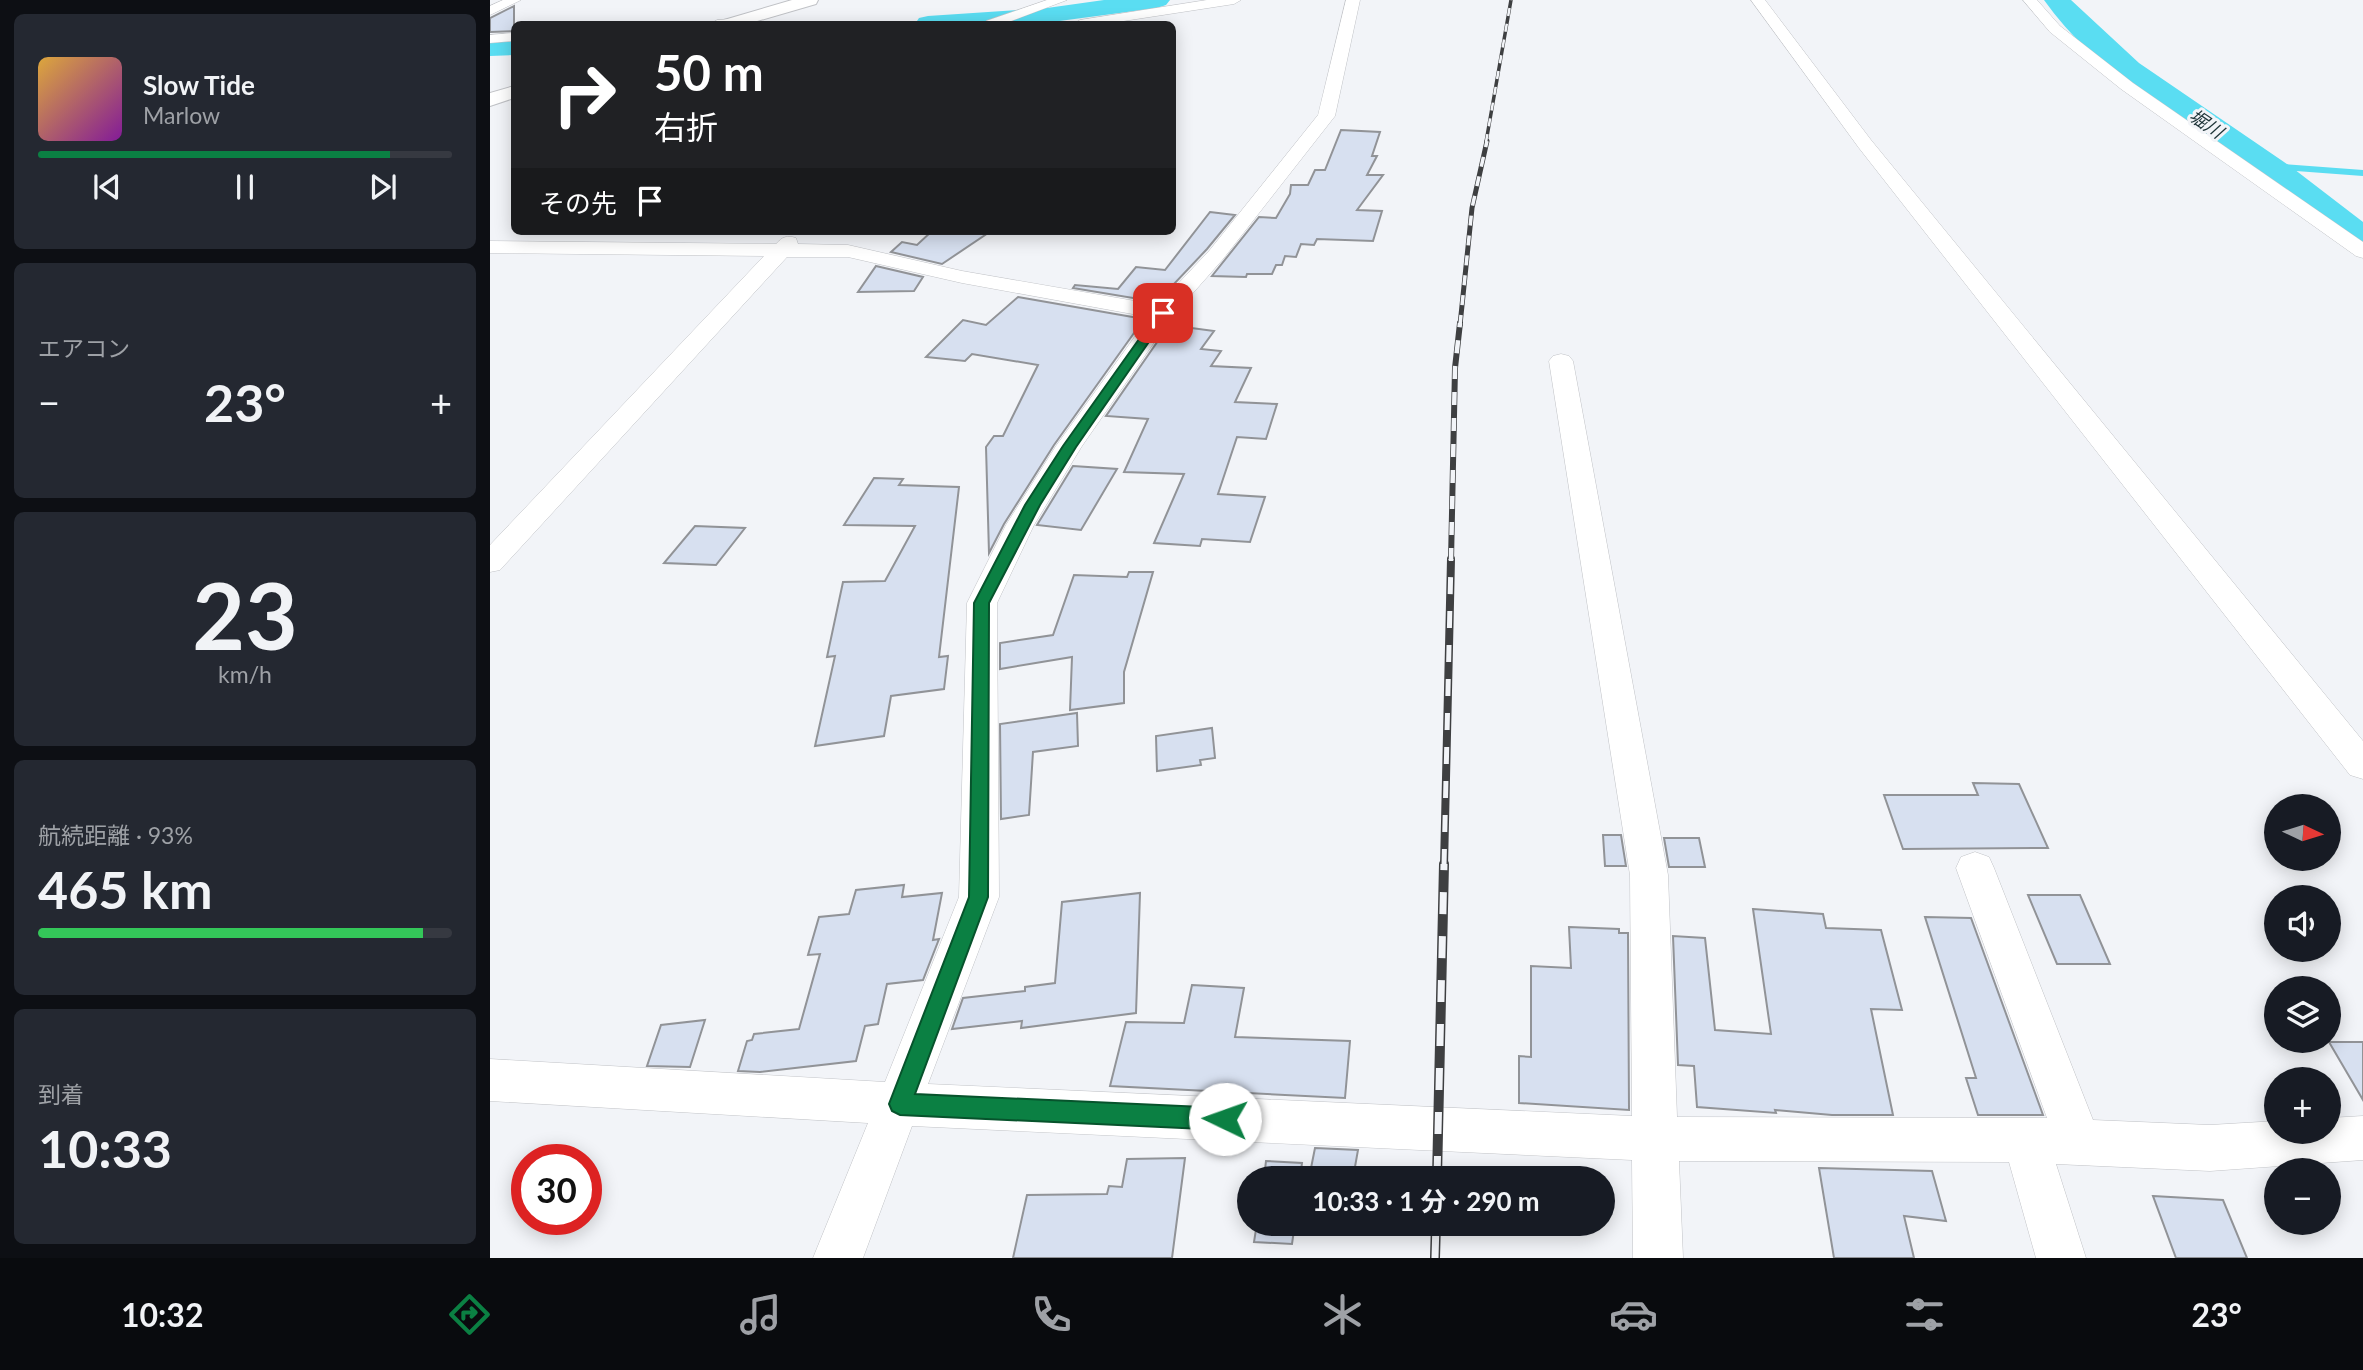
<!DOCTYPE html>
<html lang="ja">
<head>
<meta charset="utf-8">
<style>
  :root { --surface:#171b24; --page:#242831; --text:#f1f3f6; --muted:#9ea1a6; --line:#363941; --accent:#0b8043 }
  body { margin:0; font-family:Lato,"Noto Sans JP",sans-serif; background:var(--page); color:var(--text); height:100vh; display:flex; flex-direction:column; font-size:26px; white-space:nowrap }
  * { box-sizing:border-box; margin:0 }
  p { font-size:23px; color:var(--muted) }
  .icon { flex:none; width:38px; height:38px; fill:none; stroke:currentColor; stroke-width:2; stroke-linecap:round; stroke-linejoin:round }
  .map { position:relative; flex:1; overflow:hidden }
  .side { display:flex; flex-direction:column; gap:14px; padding:14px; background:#0d0f14; width:490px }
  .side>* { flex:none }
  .top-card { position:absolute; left:21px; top:21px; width:665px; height:214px; border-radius:10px; box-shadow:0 4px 18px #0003; background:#202124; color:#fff; overflow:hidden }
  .needle { width:46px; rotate:94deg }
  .fabs { position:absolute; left:1774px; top:794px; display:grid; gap:14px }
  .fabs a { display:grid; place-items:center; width:77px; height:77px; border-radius:50%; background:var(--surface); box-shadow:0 4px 18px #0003; font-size:35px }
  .speed { position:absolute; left:21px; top:1144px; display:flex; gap:14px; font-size:35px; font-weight:700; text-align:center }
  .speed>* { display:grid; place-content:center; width:91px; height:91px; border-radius:50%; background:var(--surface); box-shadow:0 4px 18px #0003; line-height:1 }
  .speed .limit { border:10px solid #d22; background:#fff; color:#111 }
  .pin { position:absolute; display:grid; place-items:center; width:60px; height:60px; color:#fff; margin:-30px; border-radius:14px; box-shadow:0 4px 10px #0006 }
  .me { position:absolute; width:77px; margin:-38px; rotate:273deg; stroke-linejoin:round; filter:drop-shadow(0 0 5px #0008) }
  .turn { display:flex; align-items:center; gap:24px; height:147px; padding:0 28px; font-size:32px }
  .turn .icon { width:91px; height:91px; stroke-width:2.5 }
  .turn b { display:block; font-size:49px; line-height:60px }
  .then { display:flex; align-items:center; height:66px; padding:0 28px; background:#0003; gap:14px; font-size:26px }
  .big { font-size:52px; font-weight:700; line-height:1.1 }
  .side .card { flex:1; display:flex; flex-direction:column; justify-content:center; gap:10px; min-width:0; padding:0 24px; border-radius:10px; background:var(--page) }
  .side .dial { align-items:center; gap:0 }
  .dial b { font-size:91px; line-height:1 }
  .song { display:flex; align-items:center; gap:21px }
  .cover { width:84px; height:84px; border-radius:10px; background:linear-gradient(135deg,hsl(40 70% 55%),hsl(290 70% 35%)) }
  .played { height:7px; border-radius:4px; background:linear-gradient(90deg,var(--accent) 85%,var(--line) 85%) }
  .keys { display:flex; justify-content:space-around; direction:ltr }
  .heat { display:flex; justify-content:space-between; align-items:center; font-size:38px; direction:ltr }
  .charge { height:10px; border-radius:5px; background:linear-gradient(90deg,#34c759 93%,var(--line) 0) }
  .trip { position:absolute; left:747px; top:1166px; width:378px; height:70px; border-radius:35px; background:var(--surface); box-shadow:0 4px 18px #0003; font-weight:700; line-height:70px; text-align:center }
  .tabs { display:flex; height:112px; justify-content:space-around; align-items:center; background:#090b0e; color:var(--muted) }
  .tabs .icon { width:49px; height:49px }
  .tabs .active { color:var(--accent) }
  .tabs b { font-size:32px; color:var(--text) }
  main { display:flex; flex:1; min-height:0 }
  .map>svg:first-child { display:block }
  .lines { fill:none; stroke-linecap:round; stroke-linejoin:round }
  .stream { stroke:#5addf2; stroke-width:6 }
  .river { fill:#5addf2; fill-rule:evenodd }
  .building { fill:#d7e0f0; stroke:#919397; stroke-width:2 }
  .minor-casing { stroke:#c0c2c6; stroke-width:1 }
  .secondary-casing { stroke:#c0c2c6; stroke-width:2 }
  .minor { fill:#fff; fill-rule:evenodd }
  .secondary { fill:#fff; fill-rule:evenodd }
  .rail-far4-casing { stroke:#3e3f41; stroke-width:3.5 }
  .rail-far3-casing { stroke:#3e3f41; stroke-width:5 }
  .rail-far2-casing { stroke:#3e3f41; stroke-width:6 }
  .rail-far1-casing { stroke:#3e3f41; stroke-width:8 }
  .rail-casing { stroke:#3e3f41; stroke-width:10 }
  .rail-far4 { stroke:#f2f4f8; stroke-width:2.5; stroke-dasharray:8; stroke-linecap:butt }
  .rail-far3 { stroke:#f2f4f8; stroke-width:3.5; stroke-dasharray:10; stroke-linecap:butt }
  .rail-far2 { stroke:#f2f4f8; stroke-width:4.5; stroke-dasharray:13; stroke-linecap:butt }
  .rail-far1 { stroke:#f2f4f8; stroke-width:5; stroke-dasharray:17; stroke-linecap:butt }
  .rail { stroke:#f2f4f8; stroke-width:7; stroke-dasharray:22; stroke-linecap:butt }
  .route { fill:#0b8043; stroke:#07532c; stroke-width:2 }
  .labels { text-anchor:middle; stroke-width:6; stroke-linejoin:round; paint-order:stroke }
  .far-water-label { font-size:18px; font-style:italic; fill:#1c3236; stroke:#f2f4f8 }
</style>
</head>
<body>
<main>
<section class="side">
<div class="card">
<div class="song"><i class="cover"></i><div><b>Slow Tide</b><p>Marlow</p></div></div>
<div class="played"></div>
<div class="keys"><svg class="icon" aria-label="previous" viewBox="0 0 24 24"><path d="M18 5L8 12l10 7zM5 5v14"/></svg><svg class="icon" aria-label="pause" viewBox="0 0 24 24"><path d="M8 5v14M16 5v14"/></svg><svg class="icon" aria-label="next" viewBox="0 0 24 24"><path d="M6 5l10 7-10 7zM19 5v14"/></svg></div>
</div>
<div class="card"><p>エアコン</p>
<div class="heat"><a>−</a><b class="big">23°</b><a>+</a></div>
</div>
<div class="card dial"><b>23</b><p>km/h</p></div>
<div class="card"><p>航続距離 · 93%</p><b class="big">465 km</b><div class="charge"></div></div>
<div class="card"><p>到着</p><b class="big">10:33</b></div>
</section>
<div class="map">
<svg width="1873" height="1258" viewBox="0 0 1873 1258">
  <rect width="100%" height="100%" fill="#f2f4f8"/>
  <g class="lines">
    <path class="stream" d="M 1778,166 L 1873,173"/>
    <path class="river" d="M 614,0 L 680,0 L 676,5 L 667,8 L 547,24 L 425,24 L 429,18 L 438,16 L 557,8 Z
      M 1554,0 L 1581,0 L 1649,63 L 1800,166 L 1873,222 L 1873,250 L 1860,247 C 1827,223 1797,195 1764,171 C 1692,120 1606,74 1554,0 Z
      M 24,39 L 24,55 L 0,56 L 0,40 Z"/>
  </g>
  <path class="building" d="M 24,6 L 24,31 L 0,32 L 0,18 Z
    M 851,130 L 890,132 L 882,156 L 887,156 L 877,175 L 893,175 L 867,210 L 892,211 L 883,241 L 827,239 L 824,245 L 811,244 L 806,257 L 795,256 L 792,265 L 786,265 L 782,274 L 757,274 L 756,277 L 722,276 L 769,217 L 786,218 L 800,194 L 801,185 L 818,185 L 825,170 L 835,170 Z
    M 720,212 L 745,215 L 717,249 L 667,302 L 583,288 L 585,285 L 628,289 L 646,267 L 675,270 Z
    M 442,231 L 501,231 L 452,264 L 401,252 L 412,242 L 427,245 Z
    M 386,266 L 433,277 L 424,291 L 368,292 Z
    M 528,297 L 654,319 L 564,445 L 514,524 L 499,553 L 496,447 L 504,436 L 513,436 L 548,365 L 482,354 L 475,361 L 436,357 L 473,320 L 496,325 Z
    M 679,325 L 724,331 L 711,349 L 731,351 L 721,366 L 761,368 L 745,402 L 787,404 L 776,439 L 747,437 L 728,494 L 775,497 L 760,542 L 712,539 L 710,546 L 664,543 L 694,474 L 634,472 L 658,419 L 616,416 Z
    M 583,466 L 627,469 L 591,530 L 547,525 Z
    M 384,478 L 413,479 L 409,485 L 469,487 L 449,657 L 458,656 L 454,689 L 401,696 L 394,736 L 325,746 L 345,656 L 337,657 L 353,582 L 395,581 L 425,526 L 354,525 Z
    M 205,526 L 255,528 L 226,565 L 174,563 Z
    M 639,572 L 663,572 L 634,672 L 634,703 L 580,710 L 582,657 L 510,669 L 510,643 L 563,635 L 584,575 L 637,577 Z
    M 587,713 L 588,746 L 543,752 L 539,815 L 511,819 L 510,724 Z
    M 722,728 L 725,758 L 710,760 L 711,765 L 667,771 L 666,736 Z
    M 1483,783 L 1529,784 L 1558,848 L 1413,849 L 1394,795 L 1488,795 Z
    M 1113,835 L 1131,835 L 1136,866 L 1115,866 Z
    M 1174,838 L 1209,838 L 1215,867 L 1179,867 Z
    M 414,885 L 412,897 L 452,893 L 443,940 L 449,939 L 433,980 L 397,984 L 388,1024 L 375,1026 L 366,1061 L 270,1072 L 248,1071 L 257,1041 L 262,1040 L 264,1034 L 309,1029 L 330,954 L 318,955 L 329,917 L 359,914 L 366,890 Z
    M 650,893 L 646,1013 L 531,1028 L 532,1021 L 462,1029 L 473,998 L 535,991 L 535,987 L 565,983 L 572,902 Z
    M 1538,895 L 1590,895 L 1620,964 L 1567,964 Z
    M 1263,909 L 1333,914 L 1336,928 L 1391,930 L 1412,1010 L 1381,1009 L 1403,1115 L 1342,1115 L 1285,1110 L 1286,1113 L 1207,1107 L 1204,1066 L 1188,1065 L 1183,936 L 1215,938 L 1225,1030 L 1281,1034 Z
    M 1435,917 L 1481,918 L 1553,1115 L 1488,1115 L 1476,1078 L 1486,1078 Z
    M 1079,927 L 1129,929 L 1129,933 L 1138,933 L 1139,1110 L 1029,1103 L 1029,1056 L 1041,1057 L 1041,966 L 1081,968 Z
    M 702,985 L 754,988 L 745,1037 L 860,1041 L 855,1098 L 620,1086 L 636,1022 L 694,1023 Z
    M 215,1020 L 200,1067 L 157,1066 L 171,1025 Z
    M 1839,1042 L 1873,1042 L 1873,1100 Z
    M 825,1148 L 868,1150 L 863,1178 L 819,1178 Z
    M 695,1158 L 682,1258 L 523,1258 L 537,1195 L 617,1194 L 619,1186 L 632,1187 L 637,1159 Z
    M 776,1161 L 812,1163 L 810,1178 L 774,1178 Z
    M 1329,1168 L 1442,1171 L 1456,1221 L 1414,1216 L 1424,1258 L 1344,1258 Z
    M 1663,1196 L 1733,1200 L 1757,1258 L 1686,1258 Z
    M 767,1223 L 805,1223 L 802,1244 L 764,1242 Z"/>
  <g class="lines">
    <g class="minor-casing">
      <path id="minor" d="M 13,0 L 31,0 L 0,15 L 0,6 Z
        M 557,0 L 577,0 L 513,24 L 494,24 L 496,21 Z
        M 717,0 L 751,0 L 744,4 L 614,24 L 583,24 L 590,20 Z
        M 856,0 L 870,0 L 845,116 L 733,259 L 681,318 L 592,446 L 544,525 L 507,603 L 509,897 L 438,1084 L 1142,1116 L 1140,875 L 1059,361 L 1063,356 L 1071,354 L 1079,356 L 1083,361 L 1178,875 L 1187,1117 L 1557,1118 L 1466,868 L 1471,857 L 1485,852 L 1499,857 L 1504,868 L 1603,1120 L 1720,1125 L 1787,1121 L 1787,1132 L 1839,1132 L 1839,1118 L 1873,1116 L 1873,1160 L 1720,1171 L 1566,1164 L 1596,1258 L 1546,1258 L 1519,1162 L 1189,1161 L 1193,1258 L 1143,1258 L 1142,1160 L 422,1126 L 373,1258 L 323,1258 L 378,1123 L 0,1101 L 0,1059 L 395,1082 L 469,897 L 477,603 L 516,525 L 566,446 L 659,317 L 472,283 L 358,257 L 297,257 L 10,570 L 0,572 L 0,545 L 274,256 L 0,253 L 0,241 L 286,244 C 292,237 297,235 306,238 L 308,244 L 358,245 L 472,271 L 668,305 L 719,251 L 828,115 Z
        M 1261,0 L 1275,0 L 1381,140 L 1873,741 L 1873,779 L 1860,775 L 1369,148 Z
        M 1533,0 L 1547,0 L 1570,26 L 1643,83 L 1873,242 L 1873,258 L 1866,256 L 1631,89 L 1560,32 Z
        M 244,19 L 249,20 L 250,24 L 220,24 L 227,20 Z
        M 24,33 L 24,41 L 0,43 L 0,35 Z"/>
    </g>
    <g class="secondary-casing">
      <path id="secondary" d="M 302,0 L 328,0 L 326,4 L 257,24 L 231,24 L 234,20 Z
        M 24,86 L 24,98 L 0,106 L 0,93 Z"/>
    </g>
    <use href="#minor" class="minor"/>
    <use href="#secondary" class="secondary"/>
    <g class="rail-far4-casing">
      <path id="rail-far4" d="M 996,142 L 1021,0"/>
    </g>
    <g class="rail-far3-casing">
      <path id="rail-far3" d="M 970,325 L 982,208 L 997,141"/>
    </g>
    <g class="rail-far2-casing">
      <path id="rail-far2" d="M 961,561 L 965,368 L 970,323"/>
    </g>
    <g class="rail-far1-casing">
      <path id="rail-far1" d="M 954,866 L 961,559"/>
    </g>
    <g class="rail-casing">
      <path id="rail" d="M 947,1178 L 954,864
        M 945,1258 L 946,1223"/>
    </g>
    <use href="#rail-far4" class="rail-far4"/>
    <use href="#rail-far3" class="rail-far3"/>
    <use href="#rail-far2" class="rail-far2"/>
    <use href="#rail-far1" class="rail-far1"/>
    <use href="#rail" class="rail"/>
  </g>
  <path class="route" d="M 669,311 L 679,313 L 586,447 L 550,505 L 499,603 L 498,897 L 425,1094 L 735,1108 L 743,1111 L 746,1119 L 743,1127 L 735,1130 L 410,1115 L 402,1111 L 399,1104 L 479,897 L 484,603 L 535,505 L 573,446 Z"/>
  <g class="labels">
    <g class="far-water-label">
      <text transform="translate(1716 124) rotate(34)" y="6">堀川</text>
    </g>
  </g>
</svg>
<div class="fabs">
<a><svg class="needle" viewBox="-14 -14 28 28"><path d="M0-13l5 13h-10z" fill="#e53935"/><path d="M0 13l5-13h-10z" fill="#9ea1a6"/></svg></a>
<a><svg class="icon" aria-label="sound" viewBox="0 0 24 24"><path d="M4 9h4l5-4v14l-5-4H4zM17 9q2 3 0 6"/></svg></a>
<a><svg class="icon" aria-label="layers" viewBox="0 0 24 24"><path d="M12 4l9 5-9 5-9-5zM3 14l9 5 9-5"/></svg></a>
<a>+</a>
<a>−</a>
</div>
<div class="speed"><div class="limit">30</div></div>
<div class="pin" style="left:673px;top:313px;background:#d93025"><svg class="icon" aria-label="arrive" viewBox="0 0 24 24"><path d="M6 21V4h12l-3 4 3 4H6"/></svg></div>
<svg class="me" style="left:735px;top:1119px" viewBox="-20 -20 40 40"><circle r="19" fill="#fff"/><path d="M0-13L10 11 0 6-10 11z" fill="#0b8043"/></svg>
<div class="trip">10:33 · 1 分 · 290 m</div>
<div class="top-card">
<div class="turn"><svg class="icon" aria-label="right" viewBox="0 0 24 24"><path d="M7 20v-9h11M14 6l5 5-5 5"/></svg><div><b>50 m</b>右折</div></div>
<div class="then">その先<svg class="icon" aria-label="arrive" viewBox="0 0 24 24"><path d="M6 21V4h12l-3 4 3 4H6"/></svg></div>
</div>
</div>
</main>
<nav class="tabs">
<b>10:32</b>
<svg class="icon active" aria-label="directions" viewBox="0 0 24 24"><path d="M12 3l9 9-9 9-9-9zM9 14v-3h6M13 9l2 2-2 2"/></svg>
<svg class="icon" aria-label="music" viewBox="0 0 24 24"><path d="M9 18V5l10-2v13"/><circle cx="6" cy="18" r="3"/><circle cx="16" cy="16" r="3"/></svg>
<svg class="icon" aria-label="phone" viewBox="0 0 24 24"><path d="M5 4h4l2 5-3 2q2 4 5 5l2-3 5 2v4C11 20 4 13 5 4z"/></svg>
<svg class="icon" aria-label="climate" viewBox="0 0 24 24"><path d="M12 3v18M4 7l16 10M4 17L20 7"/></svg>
<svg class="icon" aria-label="car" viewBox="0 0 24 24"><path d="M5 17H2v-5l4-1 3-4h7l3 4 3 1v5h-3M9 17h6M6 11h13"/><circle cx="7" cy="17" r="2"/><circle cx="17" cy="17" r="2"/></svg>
<svg class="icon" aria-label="filters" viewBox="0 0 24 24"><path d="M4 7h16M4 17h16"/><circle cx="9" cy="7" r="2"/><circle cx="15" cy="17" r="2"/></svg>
<b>23°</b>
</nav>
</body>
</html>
